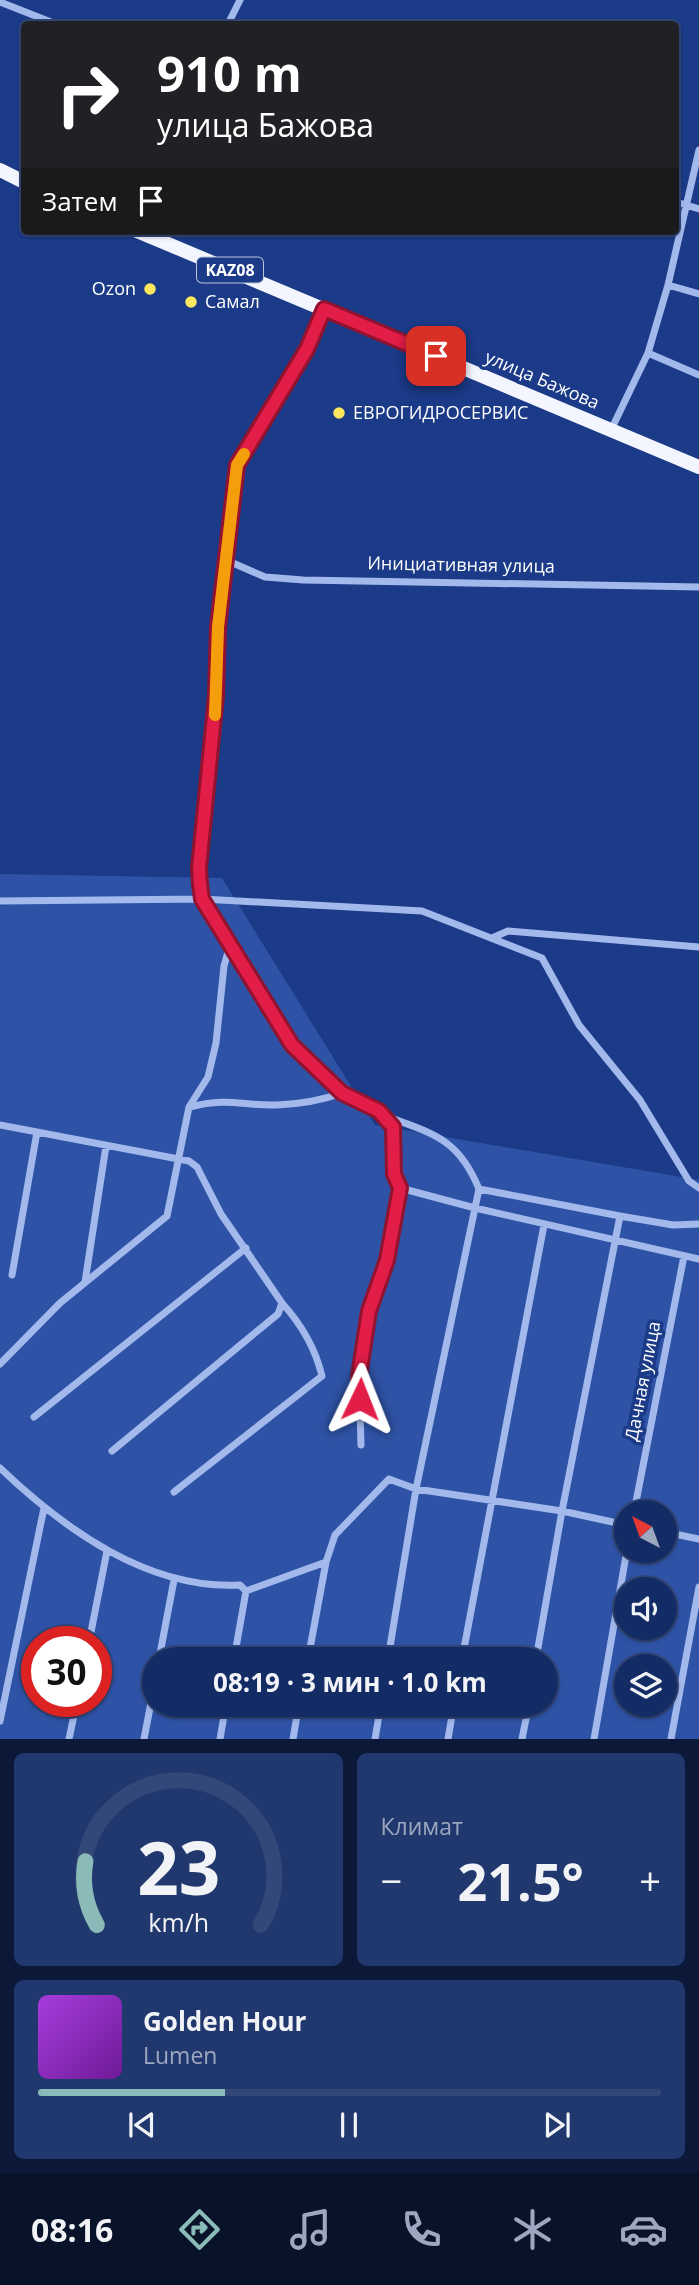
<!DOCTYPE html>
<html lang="ru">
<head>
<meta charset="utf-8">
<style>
  :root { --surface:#142c65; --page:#21386e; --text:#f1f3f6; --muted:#9da7bf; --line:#334879; --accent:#8bbbb9 }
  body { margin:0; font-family:"Open Sans",sans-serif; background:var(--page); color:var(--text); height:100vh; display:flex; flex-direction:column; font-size:26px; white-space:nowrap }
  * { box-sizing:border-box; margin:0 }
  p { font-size:23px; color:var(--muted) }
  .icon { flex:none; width:38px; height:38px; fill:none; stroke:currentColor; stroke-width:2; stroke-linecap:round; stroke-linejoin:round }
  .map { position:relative; height:1739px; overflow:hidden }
  .side { display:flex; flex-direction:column; gap:14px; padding:14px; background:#0b1838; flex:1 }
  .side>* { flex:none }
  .hud { position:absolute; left:21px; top:21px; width:658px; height:214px; border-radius:7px; box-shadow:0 2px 5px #0004,0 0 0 2px var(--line); background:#202124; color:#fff; overflow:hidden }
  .needle { width:46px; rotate:319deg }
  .fabs { position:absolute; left:614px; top:1500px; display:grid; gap:14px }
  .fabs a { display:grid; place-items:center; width:63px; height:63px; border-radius:50%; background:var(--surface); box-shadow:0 2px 5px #0004,0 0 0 2px var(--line); font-size:35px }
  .speed { position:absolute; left:21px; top:1626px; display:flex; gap:14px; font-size:35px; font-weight:700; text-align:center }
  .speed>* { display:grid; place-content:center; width:91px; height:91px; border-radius:50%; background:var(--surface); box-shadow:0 2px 5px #0004,0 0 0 2px var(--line); line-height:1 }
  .speed .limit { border:10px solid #d22; background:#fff; color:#111 }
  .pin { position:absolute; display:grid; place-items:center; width:60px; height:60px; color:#fff; margin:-30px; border-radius:14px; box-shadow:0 4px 10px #0006 }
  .me { position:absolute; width:77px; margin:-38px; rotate:2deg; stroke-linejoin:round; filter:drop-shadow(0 0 5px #0008) }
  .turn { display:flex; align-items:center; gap:24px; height:147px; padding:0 21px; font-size:32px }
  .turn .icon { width:91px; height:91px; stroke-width:2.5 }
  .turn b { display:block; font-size:49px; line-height:60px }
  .then { display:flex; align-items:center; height:66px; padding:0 21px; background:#0003; gap:14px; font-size:26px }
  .big { font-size:52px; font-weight:700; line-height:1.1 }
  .side .widget { flex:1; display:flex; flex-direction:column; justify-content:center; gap:10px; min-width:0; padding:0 24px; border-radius:10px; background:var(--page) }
  .side .dial { align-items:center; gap:0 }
  .dial svg { height:182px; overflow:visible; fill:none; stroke:var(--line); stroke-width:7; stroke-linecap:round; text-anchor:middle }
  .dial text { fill:var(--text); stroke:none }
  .song { display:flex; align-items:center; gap:21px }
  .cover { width:84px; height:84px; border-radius:10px; background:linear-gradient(135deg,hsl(280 70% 55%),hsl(280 70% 35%)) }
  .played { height:7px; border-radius:4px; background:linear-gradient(90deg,var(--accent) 30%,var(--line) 30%) }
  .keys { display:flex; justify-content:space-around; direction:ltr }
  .heat { display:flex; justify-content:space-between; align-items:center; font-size:38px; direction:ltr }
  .side .tiles { flex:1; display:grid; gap:14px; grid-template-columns:1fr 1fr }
  .widget:last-child { grid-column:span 2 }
  .trip { position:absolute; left:142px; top:1647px; width:416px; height:70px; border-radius:35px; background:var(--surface); box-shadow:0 2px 5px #0004,0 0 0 2px var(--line); font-weight:700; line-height:70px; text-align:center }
  .tab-bar { display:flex; height:112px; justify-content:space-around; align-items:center; background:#081228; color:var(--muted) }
  .tab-bar .icon { width:49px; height:49px }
  .tab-bar .selected { color:var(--accent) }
  .tab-bar b { font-size:32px; color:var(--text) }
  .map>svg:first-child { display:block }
  .green { fill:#2e52a5; fill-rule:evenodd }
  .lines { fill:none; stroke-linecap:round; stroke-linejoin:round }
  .minor { stroke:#a3b9ec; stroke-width:7 }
  .trunk { stroke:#f4f6ff; stroke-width:14 }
  .route-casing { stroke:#92132f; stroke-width:18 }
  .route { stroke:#e11d48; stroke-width:12 }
  .slow { stroke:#f59e0b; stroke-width:12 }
  .poi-dot { fill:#fde75f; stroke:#1b3a87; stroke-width:2.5 }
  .labels { text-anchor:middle; stroke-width:7; stroke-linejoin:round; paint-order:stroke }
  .shield { fill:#1b3a87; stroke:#bbc4db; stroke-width:2 }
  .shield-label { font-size:16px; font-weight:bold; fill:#fff }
  .poi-label { font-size:18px; fill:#fff; stroke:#1b3a87; text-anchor:start }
  .street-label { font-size:18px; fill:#fff; stroke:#1b3a87 }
</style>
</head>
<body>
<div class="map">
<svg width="699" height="1739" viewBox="0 0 699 1739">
  <rect width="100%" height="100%" fill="#1b3a87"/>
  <path class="green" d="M 0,874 L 222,878 L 375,1125 L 699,1180 L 699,1739 L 0,1739 ZM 626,1512 L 665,1512 L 665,1550 L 626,1550 ZM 626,1589 L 665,1589 L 665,1628 L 626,1628 ZM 37,1642 L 96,1642 L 96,1701 L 37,1701 ZM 154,1659 L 546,1659 L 546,1704 L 154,1704 ZM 626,1666 L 665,1666 L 665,1704 L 626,1704 Z"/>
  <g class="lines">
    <path class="minor" d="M 0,2 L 56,24
      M 228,24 L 240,0
      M 676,202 L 699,209
      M 668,285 L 699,294
      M 324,309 L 307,349 L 237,465 L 218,627 L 213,741 L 199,868 L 202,899 L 292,1045 L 342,1093 L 388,1117 L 393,1127 L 394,1174 L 400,1188 L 475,1208 L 699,1259
      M 648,353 L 699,375
      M 611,430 L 648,353 L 668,285 L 699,150
      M 226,560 L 265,577 L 303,580 L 699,587
      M 0,901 L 202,899 L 422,911 L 542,958 L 579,1025 L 640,1100 L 689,1181 L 699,1188
      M 492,938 L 508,931 L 699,947
      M 190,1107 C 229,1097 242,1106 277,1105 C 300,1104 320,1101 342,1093
      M 0,1125 L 189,1161 L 197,1167 L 221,1214 L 282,1303 L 278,1314 L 112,1451
      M 479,1189 L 620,1216 L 562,1511 L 536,1659
      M 620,1216 L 673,1225 L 699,1224
      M 12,1275 L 37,1132
      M 85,1282 L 106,1146
      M 0,1364 L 60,1303 L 167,1216 L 189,1107 L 208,1077 L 216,1043 L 224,966 L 230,945
      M 34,1417 L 246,1248
      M 361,1445 L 359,1376 L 369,1311 L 387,1260 L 400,1188
      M 0,1468 C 64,1529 148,1590 240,1585 L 246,1591 L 326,1562 L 335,1535 L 389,1479 L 416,1489 L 562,1511 L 626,1525
      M 174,1492 L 322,1376 C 315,1347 302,1325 282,1303
      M 634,1512 L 684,1256
      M 665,1532 L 699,1539
      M 89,1642 L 107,1551
      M 159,1659 L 174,1580
      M 234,1659 L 246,1591
      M 308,1659 L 326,1562
      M 388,1659 L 416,1489 L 479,1189 C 459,1140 435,1134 388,1117
      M 462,1659 L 544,1225
      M 0,1721 L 44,1508
      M 69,1739 L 77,1701
      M 144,1739 L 154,1687
      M 220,1739 L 226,1704
      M 293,1739 L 299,1704
      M 375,1739 L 381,1704
      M 448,1739 L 454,1704
      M 522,1739 L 529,1704
      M 594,1739 L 627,1550
      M 671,1739 L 699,1587"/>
    <path class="trunk" d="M 0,170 L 24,182
      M 137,231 L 699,467"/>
  </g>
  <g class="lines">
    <g class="route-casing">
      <path id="route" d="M 360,1399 L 359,1376 L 369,1311 L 387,1260 L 400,1188 L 394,1174 L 393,1127 L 379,1111 L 342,1093 L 292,1045 L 202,899 L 200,884 L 199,868 L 216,696 L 218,627 L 237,465 L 307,349 L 324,309 L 436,356"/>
    </g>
    <use href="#route" class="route"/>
    <path class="slow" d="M 215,715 L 218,627 L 237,465 L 244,454"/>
  </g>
  <g class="poi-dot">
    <circle cx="150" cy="289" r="7"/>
    <circle cx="191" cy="302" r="7"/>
    <circle cx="339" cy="413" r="7"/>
  </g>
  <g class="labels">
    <rect class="shield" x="197" y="257.5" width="66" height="25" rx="5"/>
    <g class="shield-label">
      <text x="230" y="276">KAZ08</text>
    </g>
    <g class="poi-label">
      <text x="136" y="295" text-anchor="end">Ozon</text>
      <text x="205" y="308">Самал</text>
      <text x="353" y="419">ЕВРОГИДРОСЕРВИС</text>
    </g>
    <g class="street-label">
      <text transform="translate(542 380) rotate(23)" y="6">улица Бажова</text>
      <text transform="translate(461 565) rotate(1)" y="6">Инициативная улица</text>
      <text transform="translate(643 1381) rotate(-79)" y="6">Дачная улица</text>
    </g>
  </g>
</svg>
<div class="fabs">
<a><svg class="needle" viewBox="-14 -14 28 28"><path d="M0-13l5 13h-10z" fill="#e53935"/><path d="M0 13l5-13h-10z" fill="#9da7bf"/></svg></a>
<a><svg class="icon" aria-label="sound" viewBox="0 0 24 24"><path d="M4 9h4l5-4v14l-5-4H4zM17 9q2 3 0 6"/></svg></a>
<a><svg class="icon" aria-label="layers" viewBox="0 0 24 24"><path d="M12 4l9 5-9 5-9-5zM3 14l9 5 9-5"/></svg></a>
</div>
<div class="speed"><div class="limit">30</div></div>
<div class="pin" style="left:436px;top:356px;background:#d93025"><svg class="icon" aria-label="arrive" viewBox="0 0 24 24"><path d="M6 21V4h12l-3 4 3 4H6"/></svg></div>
<svg class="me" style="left:360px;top:1399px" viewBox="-20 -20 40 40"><path d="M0-17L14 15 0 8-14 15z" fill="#e11d48" stroke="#fff" stroke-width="4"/></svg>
<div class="trip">08:19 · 3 мин · 1.0 km</div>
<div class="hud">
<div class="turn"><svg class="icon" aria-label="right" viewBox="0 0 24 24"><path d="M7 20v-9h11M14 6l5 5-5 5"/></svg><div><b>910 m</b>улица Бажова</div></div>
<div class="then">Затем<svg class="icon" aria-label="arrive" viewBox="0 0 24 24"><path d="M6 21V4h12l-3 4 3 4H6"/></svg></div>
</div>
</div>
<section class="side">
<div class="tiles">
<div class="widget dial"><svg viewBox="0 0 100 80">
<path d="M14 69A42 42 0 1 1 86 69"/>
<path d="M14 69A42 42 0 0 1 9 41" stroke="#8bbbb9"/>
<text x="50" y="56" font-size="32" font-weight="700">23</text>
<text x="50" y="72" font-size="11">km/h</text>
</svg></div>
<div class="widget"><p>Климат</p>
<div class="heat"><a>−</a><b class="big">21.5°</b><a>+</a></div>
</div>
<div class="widget">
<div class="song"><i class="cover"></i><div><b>Golden Hour</b><p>Lumen</p></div></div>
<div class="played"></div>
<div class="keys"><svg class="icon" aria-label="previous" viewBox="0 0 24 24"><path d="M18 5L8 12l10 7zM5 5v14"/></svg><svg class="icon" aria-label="pause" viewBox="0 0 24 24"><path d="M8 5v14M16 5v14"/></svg><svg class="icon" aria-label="next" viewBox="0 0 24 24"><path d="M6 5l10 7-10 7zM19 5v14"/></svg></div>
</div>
</div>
</section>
<nav class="tab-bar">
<b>08:16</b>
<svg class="icon selected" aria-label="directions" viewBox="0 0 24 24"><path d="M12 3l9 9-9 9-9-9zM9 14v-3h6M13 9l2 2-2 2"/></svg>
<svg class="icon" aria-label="music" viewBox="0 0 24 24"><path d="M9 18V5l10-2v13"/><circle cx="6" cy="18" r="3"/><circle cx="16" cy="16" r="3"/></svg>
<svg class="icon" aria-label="phone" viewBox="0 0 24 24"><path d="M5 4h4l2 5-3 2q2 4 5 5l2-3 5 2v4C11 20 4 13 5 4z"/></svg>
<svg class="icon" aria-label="climate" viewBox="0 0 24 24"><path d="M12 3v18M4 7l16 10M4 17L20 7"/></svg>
<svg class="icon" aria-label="car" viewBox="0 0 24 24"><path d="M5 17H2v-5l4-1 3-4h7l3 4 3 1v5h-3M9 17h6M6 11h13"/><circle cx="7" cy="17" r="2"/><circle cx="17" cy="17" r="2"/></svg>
</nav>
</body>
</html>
